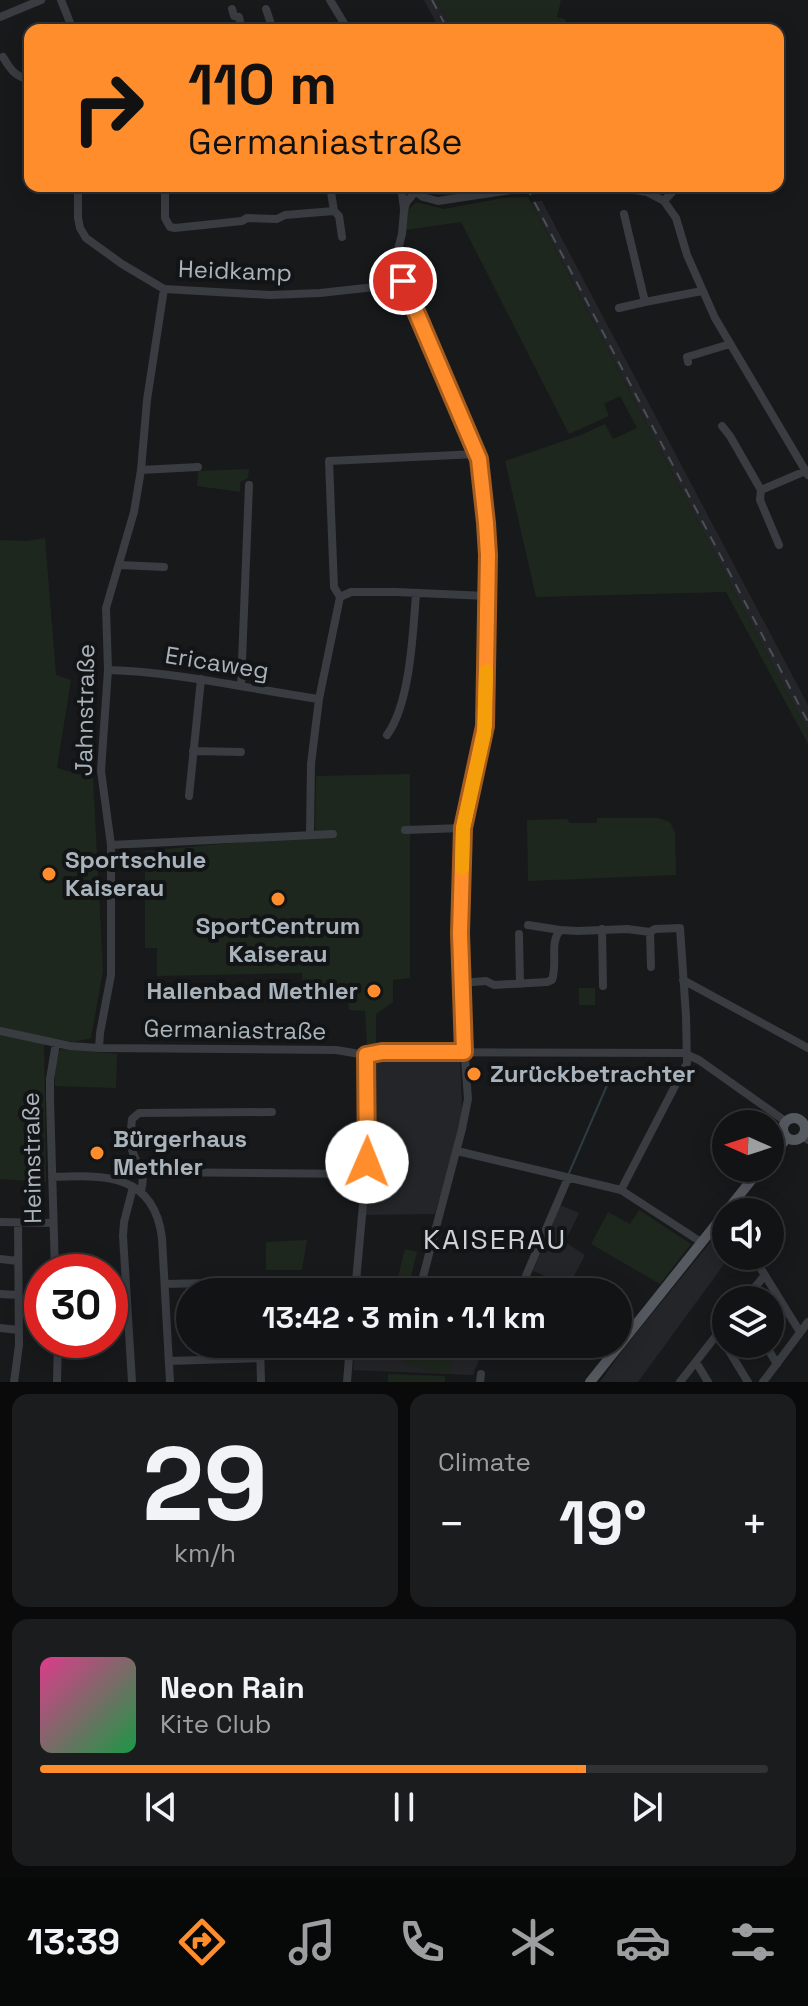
<!DOCTYPE html>
<html lang="en">
<head>
<meta charset="utf-8">
<style>
  :root { --surface:#121314; --page:#1b1c1d; --text:#f1f3f6; --muted:#9c9ea0; --line:#313234; --accent:#ff8d2c }
  body { margin:0; font-family:"Space Grotesk",sans-serif; background:var(--page); color:var(--text); height:100vh; display:flex; flex-direction:column; font-size:30px; white-space:nowrap }
  * { box-sizing:border-box; margin:0 }
  p { font-size:26px; color:var(--muted) }
  .icon { flex:none; width:44px; height:44px; fill:none; stroke:currentColor; stroke-width:2; stroke-linecap:round; stroke-linejoin:round }
  .map { position:relative; height:1382px; overflow:hidden }
  .side { display:flex; flex-direction:column; gap:12px; padding:12px; background:#0a0a0b; flex:1 }
  .side>* { flex:none }
  .hud { position:absolute; left:24px; top:24px; width:760px; height:168px; border-radius:16px; box-shadow:0 4px 20px #0003,0 0 0 2px var(--line); background:#ff8d2c; color:#111; overflow:hidden }
  .needle { width:52px; rotate:273deg }
  .buttons { position:absolute; left:712px; top:1110px; display:grid; gap:16px }
  .buttons a { display:grid; place-items:center; width:72px; height:72px; border-radius:50%; background:var(--surface); box-shadow:0 4px 20px #0003,0 0 0 2px var(--line); font-size:40px }
  .speed { position:absolute; left:24px; top:1254px; display:flex; gap:16px; font-size:40px; font-weight:700; text-align:center }
  .speed>* { display:grid; place-content:center; width:104px; height:104px; border-radius:50%; background:var(--surface); box-shadow:0 4px 20px #0003,0 0 0 2px var(--line); line-height:1 }
  .speed .limit { border:12px solid #d22; background:#fff; color:#111 }
  .pin { position:absolute; display:grid; place-items:center; width:68px; height:68px; color:#fff; margin:-34px; border:4px solid #fff; border-radius:50%; box-shadow:0 2px 8px #0007 }
  .me { position:absolute; width:88px; margin:-44px; rotate:1deg; stroke-linejoin:round; filter:drop-shadow(0 0 6px #0008) }
  .turn { display:flex; align-items:center; gap:28px; height:168px; padding:0 32px; font-size:36px }
  .turn .icon { width:104px; height:104px; stroke-width:2.5 }
  .turn b { display:block; font-size:56px; line-height:68px }
  .big { font-size:60px; font-weight:600; line-height:1.1 }
  .side .widget { flex:1; display:flex; flex-direction:column; justify-content:center; gap:12px; min-width:0; padding:0 28px; border-radius:16px; background:var(--page) }
  .side .dial { align-items:center; gap:0 }
  .dial b { font-size:104px; line-height:1 }
  .song { display:flex; align-items:center; gap:24px }
  .cover { width:96px; height:96px; border-radius:12px; background:linear-gradient(135deg,hsl(330 70% 55%),hsl(140 70% 35%)) }
  .played { height:8px; border-radius:4px; background:linear-gradient(90deg,var(--accent) 75%,var(--line) 75%) }
  .keys { display:flex; justify-content:space-around; direction:ltr }
  .heat { display:flex; justify-content:space-between; align-items:center; font-size:44px; direction:ltr }
  .side .tiles { flex:1; display:grid; gap:12px; grid-template-columns:1fr 1fr }
  .widget:last-child { grid-column:span 2 }
  .trip { position:absolute; left:176px; top:1278px; width:456px; height:80px; border-radius:40px; background:var(--surface); box-shadow:0 4px 20px #0003,0 0 0 2px var(--line); font-weight:600; line-height:80px; text-align:center }
  .tabs { display:flex; height:128px; justify-content:space-around; align-items:center; background:#070808; color:var(--muted) }
  .tabs .icon { width:56px; height:56px }
  .tabs .on { color:var(--accent) }
  .tabs b { font-size:36px; color:var(--text) }
  .map>svg:first-child { display:block }
  .built { fill:#242528 }
  .green { fill:#1e271e }
  .lines { fill:none; stroke-linecap:round; stroke-linejoin:round }
  .stream { stroke:#2d3c41; stroke-width:2 }
  .minor { stroke:#393c40; stroke-width:8 }
  .major { stroke:#555960; stroke-width:10 }
  .rail { stroke:#4c5055; stroke-width:2; stroke-dasharray:10 8; stroke-linecap:butt }
  .route-casing { stroke:#a65c1d; stroke-width:20 }
  .route { stroke:#ff8d2c; stroke-width:14 }
  .slow { stroke:#f59e0b; stroke-width:14 }
  .poi-dot { fill:#ff8d2c; stroke:#131416; stroke-width:3 }
  .labels { text-anchor:middle; stroke-width:8; stroke-linejoin:round; paint-order:stroke }
  .street-label { font-size:24px; fill:#a9b3bc; stroke:#131416 }
  .poi-label { font-size:24px; font-weight:bold; fill:#a9b3bc; stroke:#131416; text-anchor:start }
  .quarter-label { font-size:28px; letter-spacing:2px; fill:#cbd1d7; stroke:#131416 }
</style>
</head>
<body>
<div class="map">
<svg width="808" height="1382" viewBox="0 0 808 1382">
  <rect width="100%" height="100%" fill="#18191b"/>
  <path class="built" d="M 424,0 L 436,0 L 452,30 L 440,30 Z
    M 542,201 L 808,705 L 808,732 L 531,202 Z
    M 373,1057 L 460,1058 L 462,1108 L 460,1126 L 435,1214 L 364,1215 L 371,1135 Z
    M 560,1205 L 579,1213 L 565,1242 L 585,1255 L 569,1286 L 533,1271 Z
    M 726,1223 L 726,1256 L 730,1256 L 638,1382 L 600,1382 L 624,1348 Z
    M 355,1344 L 485,1344 L 473,1375 L 353,1370 Z"/>
  <path class="green" d="M 436,0 L 561,0 L 557,17 L 565,19 L 566,30 L 452,30 Z
    M 415,186 L 500,186 C 472,190 441,205 415,186 Z
    M 528,197 L 808,732 L 808,744 L 726,592 L 536,597 L 505,461 L 581,435 L 605,424 L 613,439 L 637,428 L 620,396 L 604,404 L 609,416 L 569,434 L 461,222 L 406,230 L 407,211 L 416,202 L 444,209 L 503,198 Z
    M 249,469 L 248,478 L 240,482 L 240,492 L 197,486 L 198,471 Z
    M 45,538 L 56,675 L 71,680 L 57,768 L 93,778 L 103,971 L 91,1038 L 74,1042 L 44,1037 L 46,1182 L 0,1179 L 0,540 L 26,541 Z
    M 410,774 L 410,978 L 393,980 L 393,1002 L 376,1014 L 376,1044 L 367,1044 L 365,1011 L 349,1010 L 346,989 L 303,989 L 302,973 L 157,976 L 157,948 L 145,948 L 145,851 L 274,839 L 315,839 L 316,776 Z
    M 597,818 L 658,818 L 670,822 L 675,832 L 676,875 L 528,881 L 527,820 L 568,819 L 569,823 L 597,823 Z
    M 579,988 L 595,988 L 595,1005 L 579,1005 Z
    M 61,1049 L 117,1054 L 116,1088 L 55,1086 L 55,1055 Z
    M 639,1210 L 691,1244 L 660,1284 L 591,1244 L 608,1212 L 630,1224 Z
    M 307,1240 L 302,1270 L 266,1270 L 266,1242 Z
    M 405,1249 L 417,1252 L 410,1280 L 398,1277 Z
    M 409,1344 L 429,1344 L 423,1368 L 404,1363 Z
    M 429,1349 L 452,1356 L 449,1372 L 424,1371 Z
    M 388,1374 L 445,1376 L 445,1382 L 388,1382 Z"/>
  <g class="lines">
    <path class="stream" d="M 569,1173 L 608,1083"/>
    <path class="minor" d="M 61,0 L 73,30
      M 330,0 L 348,30
      M 232,9 L 234,16 L 239,17 L 242,30
      M 266,9 L 273,30
      M 0,17 L 41,0
      M 130,28 L 130,30
      M 3,57 C 10,69 16,78 30,79
      M 78,186 L 78,218 L 80,228 L 86,238 L 122,264 L 164,289 L 270,295 L 320,293 L 375,287 L 403,281
      M 165,186 L 165,218 L 170,227 L 175,228 L 242,221 L 247,218 L 277,219 L 285,215 L 334,211 L 330,186
      M 401,186 L 404,209
      M 409,186 L 423,197 L 438,201 L 511,190 L 623,188 L 647,192 L 664,201 L 676,218 L 687,255 L 715,318 L 808,475
      M 415,192 L 406,203 L 404,211 L 402,234 L 397,253 L 398,268 L 479,459 L 488,555 L 485,726 L 463,828 L 461,904 L 462,1018 L 468,1099 L 462,1129 L 419,1292
      M 664,201 L 672,192 L 673,186
      M 334,211 L 339,216 L 342,237
      M 624,214 L 645,302 L 702,291
      M 619,308 L 645,302
      M 688,362 L 687,357 L 730,344
      M 722,426 L 730,436 L 761,490 L 808,470
      M 141,470 L 198,467
      M 761,490 L 760,500 L 779,545
      M 120,565 L 164,567
      M 340,597 L 334,587 L 329,461 L 477,454
      M 108,670 C 179,672 249,689 319,699
      M 241,686 L 249,485
      M 387,735 C 410,704 413,633 416,594
      M 193,751 L 241,752
      M 189,796 L 201,679
      M 405,830 L 463,828
      M 310,834 L 311,764 L 319,699 L 340,597 L 351,592 L 396,592 L 487,596
      M 111,845 L 333,834
      M 528,925 L 560,930
      M 602,929 L 603,986
      M 650,932 L 651,967
      M 519,934 L 520,984
      M 683,980 L 808,1048
      M 461,983 L 486,981 L 494,985 L 547,982 L 552,980 C 558,963 549,944 560,930 L 578,931 L 627,929 L 650,932 L 655,929 L 680,928 L 686,1016 L 687,1063 L 621,1190
      M 0,1031 L 70,1046 L 99,1048 L 336,1050 L 366,1055 L 382,1052 L 683,1053 L 699,1060 L 785,1121
      M 99,1048 L 100,1033 L 111,975 L 111,845 L 101,771 L 108,670 L 106,608 L 134,512 L 141,470 L 147,400 L 164,289
      M 803,1136 L 808,1140
      M 457,1151 L 621,1190 L 701,1242
      M 150,1172 L 366,1174
      M 52,1177 C 105,1175 154,1173 162,1238 L 170,1382
      M 141,1191 C 146,1172 139,1169 133,1153 C 129,1143 131,1130 132,1119 L 139,1113 L 272,1112
      M 0,1222 L 53,1223
      M 753,1256 L 800,1332
      M 0,1259 L 18,1261
      M 55,1272 L 50,1099 L 50,1079 L 56,1043
      M 165,1284 L 252,1282 L 257,1286 L 257,1292
      M 356,1286 L 400,1292
      M 355,1292 L 368,1150 L 366,1055
      M 519,1292 L 568,1178
      M 0,1294 L 18,1295
      M 744,1300 L 765,1275
      M 0,1328 L 19,1330
      M 718,1333 L 748,1382
      M 260,1344 L 261,1382
      M 765,1344 L 777,1364
      M 169,1361 L 260,1358
      M 696,1362 L 708,1382
      M 14,1382 L 19,1345 L 18,1224
      M 57,1382 L 58,1340
      M 132,1382 L 123,1236 L 124,1222 L 133,1187
      M 347,1382 L 350,1344
      M 480,1382 L 481,1374
      M 680,1382 L 726,1323
      M 763,1382 L 808,1322"/>
    <path class="major" d="M783 1129a11 11 0 1 1 22 0a11 11 0 1 1-22 0Z
      M 770,1158 L 787,1138
      M 590,1382 L 761,1168"/>
    <path class="rail" d="M 432,0 L 448,30
      M 526,186 L 808,722"/>
  </g>
  <g class="lines">
    <g class="route-casing">
      <path id="route" d="M 367,1162 L 366,1055 L 382,1052 L 464,1052 L 460,933 L 463,828 L 485,726 L 488,555 L 486,523 L 479,459 L 403,281"/>
    </g>
    <use href="#route" class="route"/>
    <path class="slow" d="M 462,868 L 463,828 L 484,734 L 486,671"/>
  </g>
  <g class="poi-dot">
    <circle cx="49" cy="874" r="8"/>
    <circle cx="278" cy="899" r="8"/>
    <circle cx="374" cy="991" r="8"/>
    <circle cx="474" cy="1074" r="8"/>
    <circle cx="97" cy="1153" r="8"/>
  </g>
  <g class="labels">
    <g class="street-label">
      <text transform="translate(235 271) rotate(2)" y="8">Heidkamp</text>
      <text transform="translate(217 663) rotate(9)" y="8">Ericaweg</text>
      <text transform="translate(85 710) rotate(-89)" y="8">Jahnstraße</text>
      <text transform="translate(235 1030) rotate(1)" y="8">Germaniastraße</text>
      <text transform="translate(32 1158) rotate(-91)" y="8">Heimstraße</text>
    </g>
    <g class="poi-label">
      <text x="65" y="868">Sportschule<tspan x="65" dy="28">Kaiserau</tspan></text>
      <text x="278" y="934" text-anchor="middle">SportCentrum<tspan x="278" dy="28">Kaiserau</tspan></text>
      <text x="358" y="999" text-anchor="end">Hallenbad Methler</text>
      <text x="490" y="1082">Zurückbetrachter</text>
      <text x="113" y="1147">Bürgerhaus<tspan x="113" dy="28">Methler</tspan></text>
    </g>
    <g class="quarter-label">
      <text x="495" y="1249">KAISERAU</text>
    </g>
  </g>
</svg>
<div class="buttons">
<a><svg class="needle" viewBox="-14 -14 28 28"><path d="M0-13l5 13h-10z" fill="#e53935"/><path d="M0 13l5-13h-10z" fill="#9c9ea0"/></svg></a>
<a><svg class="icon" aria-label="sound" viewBox="0 0 24 24"><path d="M4 9h4l5-4v14l-5-4H4zM17 9q2 3 0 6"/></svg></a>
<a><svg class="icon" aria-label="layers" viewBox="0 0 24 24"><path d="M12 4l9 5-9 5-9-5zM3 14l9 5 9-5"/></svg></a>
</div>
<div class="speed"><div class="limit">30</div></div>
<div class="pin" style="left:403px;top:281px;background:#d93025"><svg class="icon" aria-label="arrive" viewBox="0 0 24 24"><path d="M6 21V4h12l-3 4 3 4H6"/></svg></div>
<svg class="me" style="left:367px;top:1162px" viewBox="-20 -20 40 40"><circle r="19" fill="#fff"/><path d="M0-13L10 11 0 6-10 11z" fill="#ff8d2c"/></svg>
<div class="trip">13:42 · 3 min · 1.1 km</div>
<div class="hud">
<div class="turn"><svg class="icon" aria-label="right" viewBox="0 0 24 24"><path d="M7 20v-9h11M14 6l5 5-5 5"/></svg><div><b>110 m</b>Germaniastraße</div></div>
</div>
</div>
<section class="side">
<div class="tiles">
<div class="widget dial"><b>29</b><p>km/h</p></div>
<div class="widget"><p>Climate</p>
<div class="heat"><a>−</a><b class="big">19°</b><a>+</a></div>
</div>
<div class="widget">
<div class="song"><i class="cover"></i><div><b>Neon Rain</b><p>Kite Club</p></div></div>
<div class="played"></div>
<div class="keys"><svg class="icon" aria-label="previous" viewBox="0 0 24 24"><path d="M18 5L8 12l10 7zM5 5v14"/></svg><svg class="icon" aria-label="pause" viewBox="0 0 24 24"><path d="M8 5v14M16 5v14"/></svg><svg class="icon" aria-label="next" viewBox="0 0 24 24"><path d="M6 5l10 7-10 7zM19 5v14"/></svg></div>
</div>
</div>
</section>
<nav class="tabs">
<b>13:39</b>
<svg class="icon on" aria-label="directions" viewBox="0 0 24 24"><path d="M12 3l9 9-9 9-9-9zM9 14v-3h6M13 9l2 2-2 2"/></svg>
<svg class="icon" aria-label="music" viewBox="0 0 24 24"><path d="M9 18V5l10-2v13"/><circle cx="6" cy="18" r="3"/><circle cx="16" cy="16" r="3"/></svg>
<svg class="icon" aria-label="phone" viewBox="0 0 24 24"><path d="M5 4h4l2 5-3 2q2 4 5 5l2-3 5 2v4C11 20 4 13 5 4z"/></svg>
<svg class="icon" aria-label="climate" viewBox="0 0 24 24"><path d="M12 3v18M4 7l16 10M4 17L20 7"/></svg>
<svg class="icon" aria-label="car" viewBox="0 0 24 24"><path d="M5 17H2v-5l4-1 3-4h7l3 4 3 1v5h-3M9 17h6M6 11h13"/><circle cx="7" cy="17" r="2"/><circle cx="17" cy="17" r="2"/></svg>
<svg class="icon" aria-label="filters" viewBox="0 0 24 24"><path d="M4 7h16M4 17h16"/><circle cx="9" cy="7" r="2"/><circle cx="15" cy="17" r="2"/></svg>
</nav>
</body>
</html>
